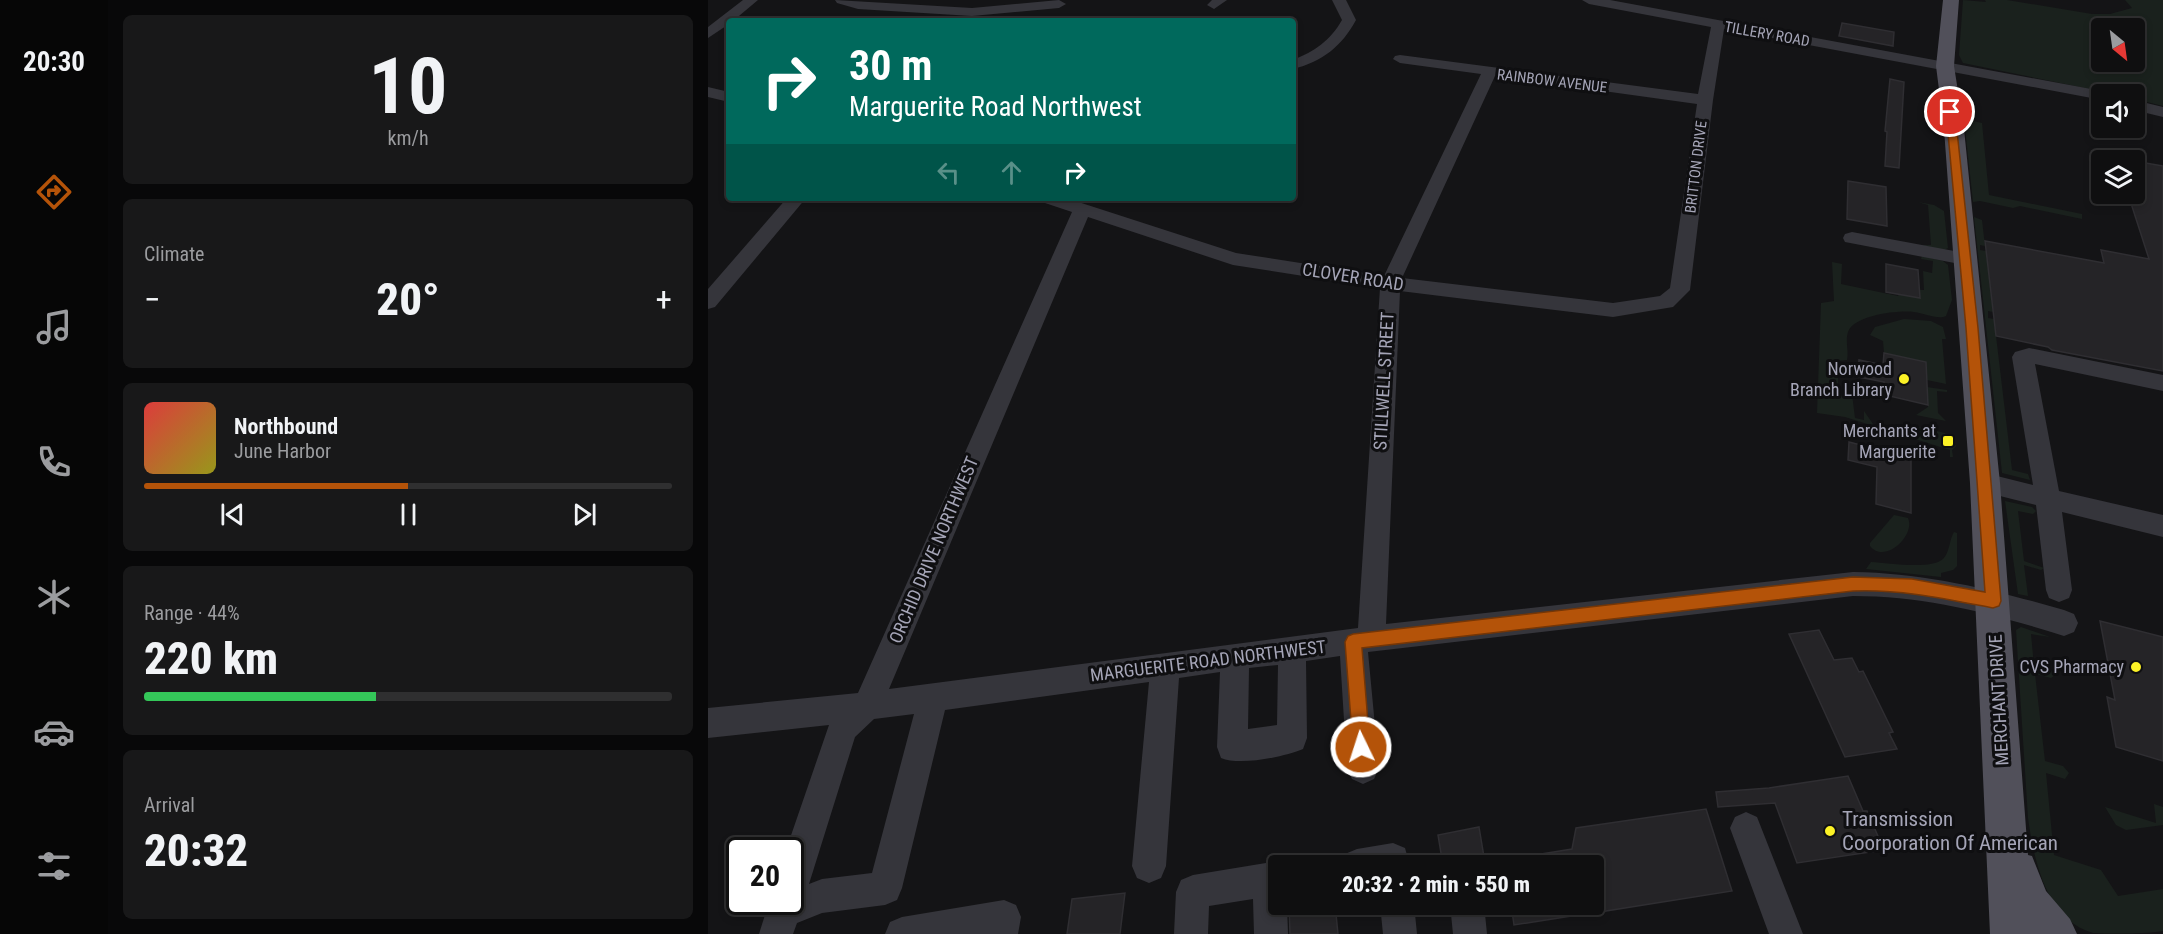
<!DOCTYPE html>
<html lang="en">
<head>
<meta charset="utf-8">
<style>
  :root { --surface:#0f0f10; --page:#181819; --text:#f1f3f6; --muted:#9b9c9f; --line:#2f2f30; --accent:#b45309 }
  body { margin:0; font-family:"Roboto Condensed",sans-serif; background:var(--page); color:var(--text); height:100vh; display:flex; flex-direction:column; font-size:22px; white-space:nowrap }
  * { box-sizing:border-box; margin:0 }
  p { font-size:20px; color:var(--muted) }
  .icon { flex:none; width:33px; height:33px; fill:none; stroke:currentColor; stroke-width:2; stroke-linecap:round; stroke-linejoin:round }
  .map { position:relative; flex:1; overflow:hidden }
  .side { display:flex; flex-direction:column; gap:15px; padding:15px; background:#080809; width:600px }
  .side>* { flex:none }
  .top-card { position:absolute; left:18px; top:18px; width:570px; height:183px; border-radius:6px; box-shadow:0 3px 9px #0003,0 0 0 2px var(--line); background:#00695c; color:#fff; overflow:hidden }
  .needle { width:39px; rotate:151deg }
  .fabs { position:absolute; left:1383px; top:18px; display:grid; gap:12px }
  .fabs a { display:grid; place-items:center; width:54px; height:54px; border-radius:6px; background:var(--surface); box-shadow:0 3px 9px #0003,0 0 0 2px var(--line); font-size:30px }
  .speed { position:absolute; left:18px; top:837px; display:flex; gap:12px; font-size:30px; font-weight:700; text-align:center }
  .speed>* { display:grid; place-content:center; width:78px; height:78px; border-radius:50%; background:var(--surface); box-shadow:0 3px 9px #0003,0 0 0 2px var(--line); line-height:1 }
  .speed .limit { border:3px solid #111; border-radius:9px; background:#fff; color:#111 }
  .pin { position:absolute; display:grid; place-items:center; width:51px; height:51px; color:#fff; margin:-26px; border:3px solid #fff; border-radius:50%; box-shadow:0 2px 6px #0007 }
  .me { position:absolute; width:66px; margin:-33px; rotate:356deg; stroke-linejoin:round; filter:drop-shadow(0 0 4px #0008) }
  .turn { display:flex; align-items:center; gap:21px; height:126px; padding:0 24px; font-size:27px }
  .turn .icon { width:78px; height:78px; stroke-width:2.5 }
  .turn b { display:block; font-size:42px; line-height:51px }
  .lanes { display:flex; align-items:center; height:57px; padding:0 24px; background:#0003; justify-content:center; gap:30px; direction:ltr }
  .lanes .off { opacity:.35 }
  .big { font-size:45px; font-weight:800; line-height:1.1 }
  .side .widget { flex:1; display:flex; flex-direction:column; justify-content:center; gap:9px; min-width:0; padding:0 21px; border-radius:9px; background:var(--page) }
  .side .dial { align-items:center; gap:0 }
  .dial b { font-size:78px; line-height:1 }
  .song { display:flex; align-items:center; gap:18px }
  .cover { width:72px; height:72px; border-radius:9px; background:linear-gradient(135deg,hsl(0 70% 55%),hsl(60 70% 35%)) }
  .played { height:6px; border-radius:3px; background:linear-gradient(90deg,var(--accent) 50%,var(--line) 50%) }
  .keys { display:flex; justify-content:space-around; direction:ltr }
  .heat { display:flex; justify-content:space-between; align-items:center; font-size:33px; direction:ltr }
  .charge { height:9px; border-radius:4px; background:linear-gradient(90deg,#34c759 44%,var(--line) 0) }
  .trip { position:absolute; left:560px; top:855px; width:336px; height:60px; border-radius:6px; background:var(--surface); box-shadow:0 3px 9px #0003,0 0 0 2px var(--line); font-weight:800; line-height:60px; text-align:center }
  main { display:flex; flex:1; min-height:0 }
  .menu { display:flex; flex-direction:column; width:108px; justify-content:space-around; align-items:center; background:#060606; color:var(--muted) }
  .menu .icon { width:42px; height:42px }
  .menu .on { color:var(--accent) }
  .menu b { font-size:27px; color:var(--text) }
  .map>svg:first-child { display:block }
  .green { fill:#1a211d; fill-rule:evenodd }
  .building { fill:#252427; stroke:#2f2e32; stroke-width:1.5 }
  .lines { fill:none; stroke-linecap:round; stroke-linejoin:round }
  .minor { fill:#35353b; fill-rule:evenodd }
  .major { fill:#51505a; fill-rule:evenodd }
  .route { fill:#b45309; stroke:#753606; stroke-width:1.5 }
  .poi-dot { fill:#fcf226; stroke:#0f0f11; stroke-width:2 }
  .labels { text-anchor:middle; stroke-width:6; stroke-linejoin:round; paint-order:stroke }
  .far-street-label { font-size:15px; fill:#a5a5b7; stroke:#0f0f11 }
  .street-label { font-size:18px; fill:#a5a5b7; stroke:#0f0f11 }
  .poi-label { font-size:18px; fill:#a5a5b7; stroke:#0f0f11; text-anchor:end }
  .near-poi-label { font-size:21px; fill:#a5a5b7; stroke:#0f0f11; text-anchor:start }
</style>
</head>
<body>
<main>
<nav class="menu">
<b>20:30</b>
<svg class="icon on" aria-label="directions" viewBox="0 0 24 24"><path d="M12 3l9 9-9 9-9-9zM9 14v-3h6M13 9l2 2-2 2"/></svg>
<svg class="icon" aria-label="music" viewBox="0 0 24 24"><path d="M9 18V5l10-2v13"/><circle cx="6" cy="18" r="3"/><circle cx="16" cy="16" r="3"/></svg>
<svg class="icon" aria-label="phone" viewBox="0 0 24 24"><path d="M5 4h4l2 5-3 2q2 4 5 5l2-3 5 2v4C11 20 4 13 5 4z"/></svg>
<svg class="icon" aria-label="climate" viewBox="0 0 24 24"><path d="M12 3v18M4 7l16 10M4 17L20 7"/></svg>
<svg class="icon" aria-label="car" viewBox="0 0 24 24"><path d="M5 17H2v-5l4-1 3-4h7l3 4 3 1v5h-3M9 17h6M6 11h13"/><circle cx="7" cy="17" r="2"/><circle cx="17" cy="17" r="2"/></svg>
<svg class="icon" aria-label="filters" viewBox="0 0 24 24"><path d="M4 7h16M4 17h16"/><circle cx="9" cy="7" r="2"/><circle cx="15" cy="17" r="2"/></svg>
</nav>
<section class="side">
<div class="widget dial"><b>10</b><p>km/h</p></div>
<div class="widget"><p>Climate</p>
<div class="heat"><a>−</a><b class="big">20°</b><a>+</a></div>
</div>
<div class="widget">
<div class="song"><i class="cover"></i><div><b>Northbound</b><p>June Harbor</p></div></div>
<div class="played"></div>
<div class="keys"><svg class="icon" aria-label="previous" viewBox="0 0 24 24"><path d="M18 5L8 12l10 7zM5 5v14"/></svg><svg class="icon" aria-label="pause" viewBox="0 0 24 24"><path d="M8 5v14M16 5v14"/></svg><svg class="icon" aria-label="next" viewBox="0 0 24 24"><path d="M6 5l10 7-10 7zM19 5v14"/></svg></div>
</div>
<div class="widget"><p>Range · 44%</p><b class="big">220 km</b><div class="charge"></div></div>
<div class="widget"><p>Arrival</p><b class="big">20:32</b></div>
</section>
<div class="map">
<svg width="1455" height="934" viewBox="0 0 1455 934">
  <rect width="100%" height="100%" fill="#141416"/>
  <path class="green" d="M 1255,0 L 1278,2 L 1277,0 L 1299,0 L 1384,14 L 1402,14 L 1424,8 L 1417,0 L 1455,0 L 1455,106 L 1427,99 L 1426,94 L 1406,94 L 1255,63 L 1251,55 ZM 1394,28 L 1426,28 L 1426,62 L 1394,62 Z
    M 1256,119 L 1274,123 L 1281,195 L 1374,214 L 1374,219 L 1312,206 L 1305,208 L 1272,201 L 1265,202 Z
    M 1210,202 L 1226,205 L 1236,211 L 1240,248 L 1236,250 L 1212,245 L 1223,245 L 1220,205 Z
    M 1266,217 L 1274,220 L 1277,246 L 1272,245 L 1272,250 L 1278,251 L 1285,312 L 1280,311 L 1280,318 L 1286,319 L 1304,470 L 1320,474 L 1322,480 L 1294,473 Z
    M 1214,256 L 1235,261 L 1240,265 L 1244,300 L 1238,316 C 1230,320 1216,313 1206,312 C 1191,310 1146,315 1140,332 C 1137,341 1141,351 1139,360 L 1130,361 L 1130,396 L 1144,394 L 1147,418 L 1156,420 L 1156,411 L 1165,424 L 1184,431 L 1188,429 C 1194,436 1203,437 1212,437 L 1207,427 L 1208,426 L 1237,433 L 1248,446 L 1244,450 L 1245,457 L 1242,457 L 1242,450 L 1137,417 L 1109,413 L 1113,303 L 1126,301 L 1124,262 L 1134,264 L 1133,284 L 1190,296 L 1191,294 L 1211,298 L 1211,290 L 1216,290 L 1215,271 L 1224,273 L 1225,261 L 1213,259 Z
    M 1196,319 L 1223,321 L 1235,327 L 1238,339 L 1234,339 L 1238,384 L 1219,380 L 1218,362 L 1176,353 L 1175,341 L 1162,335 L 1167,327 Z
    M 1219,387 L 1239,390 L 1239,392 L 1229,391 L 1230,413 L 1238,421 L 1208,415 L 1220,407 Z
    M 1297,501 L 1324,507 L 1328,511 L 1325,514 L 1310,511 L 1316,561 L 1336,568 L 1333,570 L 1316,565 L 1320,596 L 1310,594 Z
    M 1186,515 L 1200,518 C 1208,535 1177,565 1162,546 L 1162,543 Z
    M 1246,532 L 1249,533 L 1249,566 L 1245,570 L 1233,573 L 1233,577 L 1158,569 L 1163,562 C 1180,563 1223,570 1235,559 C 1242,552 1241,540 1246,532 Z
    M 1313,627 L 1342,637 L 1323,634 L 1326,666 L 1343,670 L 1347,675 L 1343,678 L 1327,674 L 1337,761 L 1355,766 L 1361,773 L 1357,779 L 1338,773 L 1346,855 L 1393,870 L 1410,896 L 1455,889 L 1455,931 C 1436,934 1404,934 1385,933 C 1338,920 1326,860 1320,818 L 1308,630 Z
    M 1446,804 L 1455,807 L 1455,825 L 1418,830 L 1408,825 L 1397,807 L 1448,823 Z"/>
  <path class="building" d="M 1134,23 L 1186,32 L 1185,46 L 1131,36 Z
    M 1182,79 L 1196,82 L 1191,168 L 1177,166 L 1179,132 L 1177,131 Z
    M 1426,161 L 1455,166 L 1455,371 L 1344,350 L 1340,347 L 1288,336 L 1277,241 L 1396,263 L 1393,250 L 1441,259 L 1420,194 L 1426,194 Z
    M 1140,181 L 1178,187 L 1179,226 L 1139,219 Z
    M 1178,264 L 1210,270 L 1212,298 L 1178,292 Z
    M 1176,353 L 1218,362 L 1220,405 L 1177,395 L 1176,382 L 1150,377 L 1151,360 L 1175,365 Z
    M 1141,442 L 1203,458 L 1203,513 L 1168,504 L 1169,467 L 1140,460 Z
    M 1392,621 L 1455,637 L 1455,761 L 1408,747 L 1399,697 L 1407,700 Z
    M 1111,630 L 1126,660 L 1144,658 L 1151,672 L 1155,671 L 1185,732 L 1181,733 L 1189,749 L 1137,757 L 1081,634 Z
    M 1140,776 L 1155,811 L 1159,811 L 1176,850 L 1089,863 L 1067,803 L 1010,807 L 1008,792 L 1061,788 Z
    M 998,809 L 1024,891 L 885,913 L 885,866 L 815,866 L 815,857 L 864,849 L 868,828 Z
    M 771,827 L 776,857 L 735,865 L 730,835 Z
    M 417,893 L 412,934 L 359,934 L 364,899 Z
    M 581,904 L 627,904 L 630,934 L 582,934 Z
    M 803,904 L 881,904 L 882,913 L 806,925 Z"/>
  <g class="lines">
    <path class="minor" d="M 35,0 L 50,0 L 25,21 L 21,21 L 21,24 L 0,38 L 0,27 Z
      M 127,0 L 264,8 L 351,0 L 358,4 L 351,8 L 264,16 L 150,9 L 129,3 Z
      M 504,0 L 519,0 L 506,9 L 499,5 Z
      M 624,0 L 638,0 L 648,20 C 634,46 614,62 585,69 L 585,60 C 607,51 622,41 634,20 Z
      M 874,0 L 902,0 L 1394,91 L 1401,94 L 1394,94 L 1394,100 L 1016,29 L 1005,100 L 982,290 L 965,307 L 905,317 L 692,291 L 678,624 L 1145,572 C 1218,573 1286,590 1356,610 L 1366,614 L 1370,623 L 1366,632 L 1356,636 C 1286,614 1218,596 1145,596 L 660,652 L 671,768 L 666,779 L 655,784 L 644,779 L 639,768 L 632,656 L 598,661 L 599,738 L 595,749 C 576,757 532,766 513,758 L 509,747 L 512,672 L 471,678 L 458,866 L 453,878 L 441,883 L 429,878 L 424,866 L 441,682 L 237,710 L 194,888 L 189,900 L 177,905 L 114,913 L 89,923 L 85,934 L 51,934 L 61,902 L 82,902 L 82,850 L 78,850 L 121,725 L 0,738 L 0,708 L 150,693 L 364,212 L 334,202 L 331,198 L 358,198 L 528,253 L 676,276 L 773,74 L 692,63 L 685,59 L 687,56 L 692,55 L 990,94 L 1003,27 L 881,4 ZM 787,76 L 989,104 L 962,288 L 952,296 L 905,303 L 694,278 ZM 380,217 L 525,265 L 672,288 L 650,628 L 181,689 ZM 570,665 L 569,725 L 540,729 L 541,668 ZM 206,714 L 164,873 L 114,879 L 101,884 L 147,737 L 166,719 Z
      M 0,87 L 21,92 L 21,102 L 0,97 Z
      M 1426,100 L 1455,107 L 1455,117 L 1426,110 Z
      M 79,198 L 98,198 L 7,307 L 0,309 L 0,289 Z
      M 1144,232 L 1257,253 L 1264,255 L 1267,259 L 1264,263 L 1257,265 L 1137,242 L 1135,238 L 1137,234 Z
      M 1321,348 L 1455,375 L 1455,391 L 1327,364 L 1351,491 L 1455,515 L 1455,537 L 1354,512 L 1364,590 L 1361,598 L 1351,602 L 1341,598 L 1338,590 L 1328,505 L 1268,490 L 1265,483 L 1268,476 L 1277,473 L 1325,485 L 1304,357 L 1307,352 Z
      M 1038,812 L 1049,817 L 1095,934 L 1061,934 L 1022,828 L 1027,817 Z
      M 685,843 L 697,848 L 702,866 L 633,866 L 637,854 L 649,849 Z
      M 570,861 L 580,866 L 570,866 L 570,904 L 579,904 L 580,934 L 546,934 L 545,899 L 501,906 L 500,934 L 466,934 L 468,892 L 473,880 L 485,875 Z
      M 296,900 L 308,905 L 313,917 L 310,934 L 177,934 L 182,922 L 194,917 Z
      M 672,904 L 706,904 L 709,934 L 675,934 Z
      M 742,904 L 776,904 L 779,934 L 745,934 Z"/>
    <path class="major" d="M 1235,0 L 1251,0 L 1246,66 L 1256,129 L 1292,483 L 1320,855 L 1324,856 L 1338,891 L 1362,919 L 1369,934 L 1282,934 L 1262,483 L 1236,129 L 1228,66 Z"/>
  </g>
  <path class="route" d="M 1242,110 L 1247,112 L 1270,328 L 1293,601 L 1291,606 L 1285,608 C 1238,599 1193,589 1145,591 L 654,648 L 662,747 L 659,753 L 653,755 L 647,753 L 645,747 L 637,642 L 640,636 L 645,634 L 1145,577 L 1204,579 L 1277,592 L 1258,328 L 1238,112 Z"/>
  <g class="poi-dot">
    <circle cx="1196" cy="379" r="6"/>
    <rect x="1234" y="435" width="12" height="12" rx="3"/>
    <circle cx="1428" cy="667" r="6"/>
    <circle cx="1122" cy="831" r="6"/>
  </g>
  <g class="labels">
    <g class="far-street-label">
      <text transform="translate(1059 34) rotate(10)" y="5">TILLERY ROAD</text>
      <text transform="translate(844 81) rotate(7)" y="5">RAINBOW AVENUE</text>
      <text transform="translate(988 167) rotate(-83)" y="5">BRITTON DRIVE</text>
    </g>
    <g class="street-label">
      <text transform="translate(645 277) rotate(9)" y="6">CLOVER ROAD</text>
      <text transform="translate(676 381) rotate(-87)" y="6">STILLWELL STREET</text>
      <text transform="translate(226 550) rotate(-67)" y="6">ORCHID DRIVE NORTHWEST</text>
      <text transform="translate(500 661) rotate(-7)" y="6">MARGUERITE ROAD NORTHWEST</text>
      <text transform="translate(1291 700) rotate(-93)" y="6">MERCHANT DRIVE</text>
    </g>
    <g class="poi-label">
      <text x="1184" y="375">Norwood<tspan x="1184" dy="21">Branch Library</tspan></text>
      <text x="1228" y="437">Merchants at<tspan x="1228" dy="21">Marguerite</tspan></text>
      <text x="1416" y="673">CVS Pharmacy</text>
    </g>
    <g class="near-poi-label">
      <text x="1134" y="826">Transmission<tspan x="1134" dy="24">Coorporation Of American</tspan></text>
    </g>
  </g>
</svg>
<div class="fabs">
<a><svg class="needle" viewBox="-14 -14 28 28"><path d="M0-13l5 13h-10z" fill="#e53935"/><path d="M0 13l5-13h-10z" fill="#9b9c9f"/></svg></a>
<a><svg class="icon" aria-label="sound" viewBox="0 0 24 24"><path d="M4 9h4l5-4v14l-5-4H4zM17 9q2 3 0 6"/></svg></a>
<a><svg class="icon" aria-label="layers" viewBox="0 0 24 24"><path d="M12 4l9 5-9 5-9-5zM3 14l9 5 9-5"/></svg></a>
</div>
<div class="speed"><div class="limit">20</div></div>
<div class="pin" style="left:1242px;top:112px;background:#d93025"><svg class="icon" aria-label="arrive" viewBox="0 0 24 24"><path d="M6 21V4h12l-3 4 3 4H6"/></svg></div>
<svg class="me" style="left:653px;top:747px" viewBox="-20 -20 40 40"><circle r="17" fill="#b45309" stroke="#fff" stroke-width="3"/><path d="M0-11L8 9 0 5-8 9z" fill="#fff"/></svg>
<div class="trip">20:32 · 2 min · 550 m</div>
<div class="top-card">
<div class="turn"><svg class="icon" aria-label="right" viewBox="0 0 24 24"><path d="M7 20v-9h11M14 6l5 5-5 5"/></svg><div><b>30 m</b>Marguerite Road Northwest</div></div>
<div class="lanes"><svg class="icon off" aria-label="left" viewBox="0 0 24 24"><path d="M17 20v-9H6M10 6l-5 5 5 5"/></svg><svg class="icon off" aria-label="ahead" viewBox="0 0 24 24"><path d="M12 20V5M6 11l6-6 6 6"/></svg><svg class="icon" aria-label="right" viewBox="0 0 24 24"><path d="M7 20v-9h11M14 6l5 5-5 5"/></svg></div>
</div>
</div>
</main>
</body>
</html>
